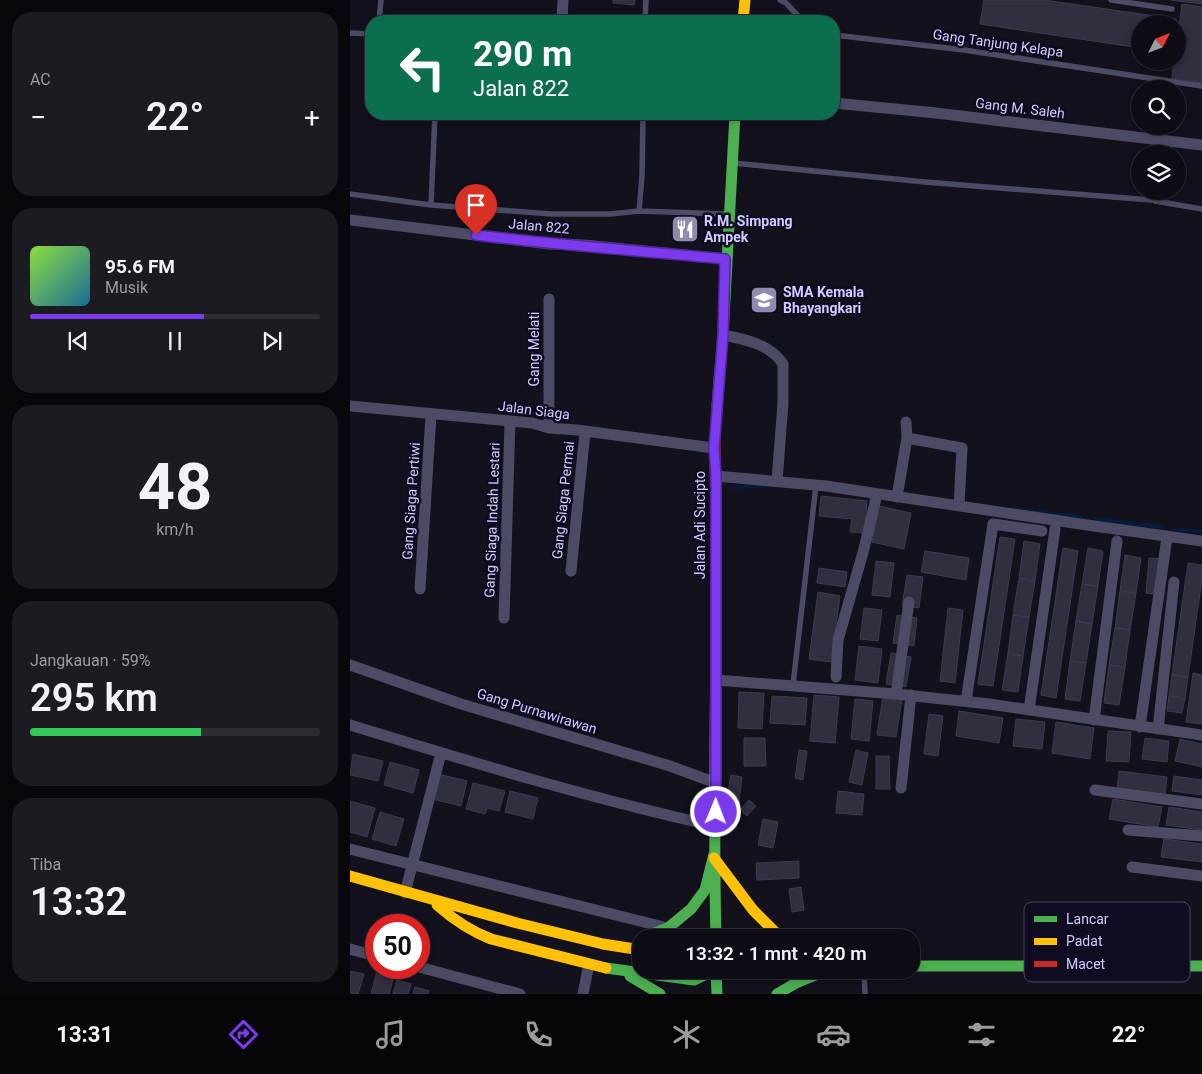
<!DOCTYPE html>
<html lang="id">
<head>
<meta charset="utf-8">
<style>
  :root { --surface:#0e0d15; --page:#1c1b22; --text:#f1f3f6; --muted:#9b9ca0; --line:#2e2d34; --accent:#7c3aed }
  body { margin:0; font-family:Roboto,sans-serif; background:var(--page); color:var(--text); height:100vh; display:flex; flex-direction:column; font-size:19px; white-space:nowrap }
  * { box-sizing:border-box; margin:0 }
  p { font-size:16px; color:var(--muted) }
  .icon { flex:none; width:28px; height:28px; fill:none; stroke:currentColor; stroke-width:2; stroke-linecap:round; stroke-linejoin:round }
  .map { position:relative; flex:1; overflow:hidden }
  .details { display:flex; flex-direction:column; gap:12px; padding:12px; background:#08070c; width:350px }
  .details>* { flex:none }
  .banner { position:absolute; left:15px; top:15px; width:475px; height:105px; border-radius:20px; box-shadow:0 2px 8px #0003,0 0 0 1px var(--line); background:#0b6e4f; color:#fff; overflow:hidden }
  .needle { width:32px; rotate:48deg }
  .tools { position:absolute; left:781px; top:15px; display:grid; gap:10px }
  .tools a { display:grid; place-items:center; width:55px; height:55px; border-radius:50%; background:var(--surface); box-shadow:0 2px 8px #0003,0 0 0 1px var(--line); font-size:25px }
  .speed { position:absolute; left:15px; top:914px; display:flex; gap:10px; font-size:25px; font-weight:700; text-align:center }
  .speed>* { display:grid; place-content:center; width:65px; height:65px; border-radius:50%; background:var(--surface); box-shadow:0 2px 8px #0003,0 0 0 1px var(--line); line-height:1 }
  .speed .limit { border:8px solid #d22; background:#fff; color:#111 }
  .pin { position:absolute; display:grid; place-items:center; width:42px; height:42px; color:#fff; margin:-51px -21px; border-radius:50% 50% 50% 0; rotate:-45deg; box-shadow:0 0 5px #0007 }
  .pin .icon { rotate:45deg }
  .me { position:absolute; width:55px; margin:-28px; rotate:1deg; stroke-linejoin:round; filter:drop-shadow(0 0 4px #0008) }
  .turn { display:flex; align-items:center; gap:18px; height:105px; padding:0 25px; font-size:22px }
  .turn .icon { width:65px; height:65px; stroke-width:2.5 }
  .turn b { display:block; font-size:35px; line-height:42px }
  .big { font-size:38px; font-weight:600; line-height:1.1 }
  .details .tile { flex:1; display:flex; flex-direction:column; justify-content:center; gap:8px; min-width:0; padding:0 18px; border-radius:20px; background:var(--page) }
  .details .dial { align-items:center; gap:0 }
  .dial b { font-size:65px; line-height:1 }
  .song { display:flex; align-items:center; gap:15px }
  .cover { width:60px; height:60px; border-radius:8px; background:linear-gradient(135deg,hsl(90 70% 55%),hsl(200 70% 35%)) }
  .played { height:5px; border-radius:2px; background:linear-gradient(90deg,var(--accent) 60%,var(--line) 60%) }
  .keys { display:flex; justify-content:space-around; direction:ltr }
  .heat { display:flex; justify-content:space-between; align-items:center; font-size:28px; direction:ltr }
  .charge { height:8px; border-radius:4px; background:linear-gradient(90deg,#34c759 59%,var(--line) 0) }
  .trip { position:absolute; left:282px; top:929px; width:288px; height:50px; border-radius:20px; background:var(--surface); box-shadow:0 2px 8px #0003,0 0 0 1px var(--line); font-weight:600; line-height:50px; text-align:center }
  .menu { display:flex; height:80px; justify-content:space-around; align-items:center; background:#060508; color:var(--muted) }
  .menu .icon { width:35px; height:35px }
  .menu .active { color:var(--accent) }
  .menu b { font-size:22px; color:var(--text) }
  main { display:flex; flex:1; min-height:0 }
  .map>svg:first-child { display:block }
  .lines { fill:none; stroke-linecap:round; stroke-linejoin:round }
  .stream { stroke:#081a3c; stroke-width:4 }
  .building { fill:#302e3f; stroke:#3e3a51 }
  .lane { stroke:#4c4b65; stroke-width:5.5 }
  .street { stroke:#4c4b65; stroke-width:11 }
  .fast { stroke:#4caf50; stroke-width:11 }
  .slow { stroke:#ffc107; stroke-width:11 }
  .jam { stroke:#c62828; stroke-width:11 }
  .route-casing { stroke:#51269a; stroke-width:12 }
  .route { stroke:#7c3aed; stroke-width:9 }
  .labels { text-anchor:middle; stroke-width:5; stroke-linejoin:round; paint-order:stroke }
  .street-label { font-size:14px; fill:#d1cbff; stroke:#0f0c21 }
  .poi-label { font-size:14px; font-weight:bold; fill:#d1cbff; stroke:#0f0c21; text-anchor:start }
  .key { fill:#0f0c21; stroke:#494564; stroke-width:1 }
  .key-label { font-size:14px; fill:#d1cbff }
</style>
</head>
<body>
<main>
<section class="details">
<div class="tile"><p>AC</p>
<div class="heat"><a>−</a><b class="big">22°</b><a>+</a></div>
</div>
<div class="tile">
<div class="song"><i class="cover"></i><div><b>95.6 FM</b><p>Musik</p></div></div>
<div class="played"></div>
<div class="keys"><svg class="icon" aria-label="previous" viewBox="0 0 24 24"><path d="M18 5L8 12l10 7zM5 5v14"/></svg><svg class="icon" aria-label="pause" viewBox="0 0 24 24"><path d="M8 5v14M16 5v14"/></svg><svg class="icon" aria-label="next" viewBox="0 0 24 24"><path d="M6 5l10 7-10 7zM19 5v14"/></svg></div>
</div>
<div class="tile dial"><b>48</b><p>km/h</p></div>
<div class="tile"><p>Jangkauan · 59%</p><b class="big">295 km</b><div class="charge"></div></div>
<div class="tile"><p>Tiba</p><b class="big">13:32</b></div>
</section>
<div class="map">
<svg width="852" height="994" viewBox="0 0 852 994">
  <rect width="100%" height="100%" fill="#12111c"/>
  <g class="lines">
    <path class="stream" d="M 382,487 L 418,486
      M 677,511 L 732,517
      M 746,519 L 812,527
      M 825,529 L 852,532"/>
  </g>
  <path class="building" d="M 263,0 L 285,0 L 284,5 L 263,3 Z
    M 634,0 L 694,0 L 826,19 L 826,24 L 790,24 L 790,48 L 630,24 Z
    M 821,0 L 852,0 L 852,4 Z
    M 832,4 L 852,7 L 852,83 L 822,78 L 824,61 L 828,61 L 828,36 Z
    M 471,496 L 517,501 L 514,533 L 500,532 L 502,519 L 469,516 Z
    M 529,506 L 561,513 L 554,549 L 522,542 Z
    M 650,537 L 665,539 L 643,686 L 628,684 Z
    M 674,541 L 690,544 L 685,581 L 669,578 Z
    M 713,548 L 728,551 L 706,698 L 691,695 Z
    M 738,548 L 753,551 L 748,586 L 732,584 Z
    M 575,551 L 619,558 L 616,580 L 571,572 Z
    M 775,555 L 791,558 L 786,593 L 770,591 Z
    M 799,558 L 810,559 L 806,594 L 796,593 Z
    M 526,561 L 544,563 L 540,597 L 522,595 Z
    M 838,563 L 852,565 L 852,579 L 838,677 L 822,675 Z
    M 469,568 L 497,572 L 495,587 L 467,583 Z
    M 557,575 L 573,577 L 569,608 L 552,606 Z
    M 669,578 L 685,581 L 679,617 L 663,615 Z
    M 732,584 L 748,586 L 742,624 L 726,621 Z
    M 770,591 L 786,593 L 780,630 L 765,628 Z
    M 468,592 L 490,596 L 481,662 L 459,659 Z
    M 514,608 L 532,610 L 528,641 L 510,639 Z
    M 598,608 L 613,610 L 605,683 L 590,681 Z
    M 547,615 L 567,618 L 564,646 L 543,643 Z
    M 663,615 L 679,617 L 673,656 L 658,653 Z
    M 726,621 L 742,624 L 736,663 L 720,661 Z
    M 765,628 L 780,630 L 775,667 L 759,665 Z
    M 509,646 L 532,649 L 528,683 L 505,680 Z
    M 541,653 L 561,657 L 556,687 L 536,684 Z
    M 658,653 L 673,656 L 668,692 L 652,690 Z
    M 720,661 L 736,663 L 730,701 L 715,699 Z
    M 759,665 L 775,667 L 769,705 L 754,703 Z
    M 843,673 L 852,675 L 852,724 L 836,722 Z
    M 822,675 L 838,677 L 835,699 L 819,696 Z
    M 389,692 L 414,693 L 412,729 L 388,728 Z
    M 464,695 L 489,697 L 485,743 L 460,741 Z
    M 422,696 L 457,698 L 455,725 L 420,723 Z
    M 533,696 L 552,699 L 546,737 L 527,735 Z
    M 819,696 L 835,699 L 832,713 L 817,711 Z
    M 505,699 L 523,701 L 519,741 L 501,739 Z
    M 609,711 L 653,718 L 649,743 L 606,736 Z
    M 579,714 L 593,716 L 588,756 L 574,754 Z
    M 666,719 L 695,722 L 692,749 L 663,746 Z
    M 706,722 L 744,728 L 740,759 L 702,753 Z
    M 758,731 L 781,732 L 779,762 L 756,761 Z
    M 394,738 L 415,738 L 416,766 L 394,766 Z
    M 795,738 L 819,741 L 817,762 L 792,759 Z
    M 830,739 L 852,744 L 852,767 L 825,761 Z
    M 449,750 L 457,751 L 453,780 L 445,778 Z
    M 506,750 L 518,753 L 512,785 L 499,782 Z
    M 3,754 L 33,761 L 28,781 L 0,775 Z
    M 526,756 L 539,756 L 540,789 L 526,789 Z
    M 40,762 L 69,770 L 63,793 L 34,785 Z
    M 769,771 L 817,777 L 815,796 L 767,791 Z
    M 88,774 L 117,781 L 111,806 L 82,799 Z
    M 381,775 L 392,777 L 389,801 L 377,799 Z
    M 824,776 L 852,780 L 852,795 L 822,791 Z
    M 123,783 L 155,791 L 149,811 L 137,808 L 135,814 L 116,809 Z
    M 160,791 L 188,798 L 183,819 L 155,812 Z
    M 488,791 L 514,794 L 512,815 L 486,813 Z
    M 763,799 L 812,807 L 808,827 L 759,819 Z
    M 399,800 L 406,806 L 397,816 L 390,810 Z
    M 0,801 L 25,808 L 17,837 L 0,832 Z
    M 819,807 L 852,812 L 852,830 L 816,825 Z
    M 30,812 L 54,819 L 46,846 L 22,839 Z
    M 413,819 L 428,822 L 423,848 L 408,845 Z
    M 814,839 L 852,844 L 852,862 L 811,857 Z
    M 449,861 L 449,878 L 407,880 L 406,863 Z
    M 451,887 L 454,910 L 442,912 L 439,889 Z
    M 1,971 L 14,974 L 8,994 L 0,993 Z
    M 27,971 L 44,976 L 39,994 L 21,994 Z
    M 47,980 L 61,984 L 58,994 L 43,994 Z
    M 65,987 L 79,991 L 78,994 L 63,994 Z"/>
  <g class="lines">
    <path class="lane" d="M 430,0 L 436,3 L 453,21
      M 761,0 L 822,9
      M 29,21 L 31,0
      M 295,21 L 296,0
      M 0,33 L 21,34
      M 484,35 L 614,50 L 852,86
      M 293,114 L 292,176 L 289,211 L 377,214
      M 383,163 L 575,182 L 801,200
      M 0,194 L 81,205 L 202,214 L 260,214 L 289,211
      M 805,201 L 852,209
      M 81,205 L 85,114
      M 443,685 L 466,485
      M 514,970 L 515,994"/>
    <path class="street" d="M 212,21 L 213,0
      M 484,103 L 586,113 L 852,145
      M 0,220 L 199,244 L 234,245 L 375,259
      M 199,299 L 199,428
      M 373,335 C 394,339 420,344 433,364 L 433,403 L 427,481
      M 0,406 L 182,423 L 199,428 L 227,430 L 364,448
      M 556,422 L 557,438
      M 366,476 L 476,486 L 737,525 L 852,541
      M 547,497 L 557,438 L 612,448 L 609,506
      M 221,571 L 235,432
      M 70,589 L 81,415
      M 154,618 L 160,422
      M 0,665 L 111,704 L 320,766 L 366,783
      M 486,677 L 488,640 L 514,549 L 527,494
      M 366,680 L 546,694 L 639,704 L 852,735
      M 546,694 L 559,602
      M 616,701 L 643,524 L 692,531
      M 679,710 L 705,529
      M 744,720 L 767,541
      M 0,725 C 121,762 242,799 365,826
      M 790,727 L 817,537
      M 808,729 L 824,582
      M 551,788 L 561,695
      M 745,790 L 852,804
      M 778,830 L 852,836
      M 0,849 L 314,927
      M 782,867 L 852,876
      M 55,893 L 91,753
      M 0,949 L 26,956
      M 69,967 L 170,994
      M 233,994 L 239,964"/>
    <path class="fast" d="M 367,406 L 373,335 L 385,114
      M 366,595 C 366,709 363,824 366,938
      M 292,938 L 318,928 L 341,909 L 355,890 L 364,854
      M 561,966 L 852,966
      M 256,968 L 344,980 L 365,970
      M 366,970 L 367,994
      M 280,976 L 310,994
      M 427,994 L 446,983 L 478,970"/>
    <path class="slow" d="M 393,21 L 395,0
      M 364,858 L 403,910 L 431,938
      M 0,876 L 167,923 L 253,944 L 291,950
      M 87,905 C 104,920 120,931 141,939 L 256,968"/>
    <path class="jam" d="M 366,595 L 365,441 L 367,406"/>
  </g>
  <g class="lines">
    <g class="route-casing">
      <path id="route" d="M 126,235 C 209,245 292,251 375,259 L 373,335 L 364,448 L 366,476 L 366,812"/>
    </g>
    <use href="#route" class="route"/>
  </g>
  <defs>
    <g id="restaurant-square" transform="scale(1.4375)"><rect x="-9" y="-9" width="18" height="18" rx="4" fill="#8e8ab0" stroke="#0f0c21"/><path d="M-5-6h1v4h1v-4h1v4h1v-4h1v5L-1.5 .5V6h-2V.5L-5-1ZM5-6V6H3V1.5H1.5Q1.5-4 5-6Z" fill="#fff"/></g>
    <g id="school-square" transform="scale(1.4375)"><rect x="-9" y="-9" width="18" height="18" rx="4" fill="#8e8ab0" stroke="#0f0c21"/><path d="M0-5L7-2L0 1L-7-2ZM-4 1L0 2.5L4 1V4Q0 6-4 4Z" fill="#fff"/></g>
  </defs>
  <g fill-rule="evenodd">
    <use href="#restaurant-square" x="335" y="229"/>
    <use href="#school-square" x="414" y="300"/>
  </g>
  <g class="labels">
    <g class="street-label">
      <text transform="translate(648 43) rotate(8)" y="5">Gang Tanjung Kelapa</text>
      <text transform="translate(670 108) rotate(7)" y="5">Gang M. Saleh</text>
      <text transform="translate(189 226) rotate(5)" y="5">Jalan 822</text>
      <text transform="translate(184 349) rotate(-90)" y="5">Gang Melati</text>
      <text transform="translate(184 410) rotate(7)" y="5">Jalan Siaga</text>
      <text transform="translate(213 500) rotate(-84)" y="5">Gang Siaga Permai</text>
      <text transform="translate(61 501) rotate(-86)" y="5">Gang Siaga Pertiwi</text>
      <text transform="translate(142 520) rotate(-88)" y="5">Gang Siaga Indah Lestari</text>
      <text transform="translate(350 525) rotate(-90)" y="5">Jalan Adi Sucipto</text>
      <text transform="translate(187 711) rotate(17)" y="5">Gang Purnawirawan</text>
    </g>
    <g class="poi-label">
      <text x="354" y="226">R.M. Simpang<tspan x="354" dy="16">Ampek</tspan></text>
      <text x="433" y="297">SMA Kemala<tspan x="433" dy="16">Bhayangkari</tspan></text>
    </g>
  </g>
  <rect x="674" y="902" width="166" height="80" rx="8" class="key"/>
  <rect x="684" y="916" width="23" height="6" fill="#4caf50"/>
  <rect x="684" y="938" width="23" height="7" fill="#ffc107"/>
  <rect x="684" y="961" width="23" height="6" fill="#c62828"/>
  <g class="key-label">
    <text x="716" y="924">Lancar</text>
    <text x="716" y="946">Padat</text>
    <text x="716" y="969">Macet</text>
  </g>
</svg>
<div class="tools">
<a><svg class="needle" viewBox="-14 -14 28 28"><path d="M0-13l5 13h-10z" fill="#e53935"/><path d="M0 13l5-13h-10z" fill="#9b9ca0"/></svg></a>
<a><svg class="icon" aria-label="search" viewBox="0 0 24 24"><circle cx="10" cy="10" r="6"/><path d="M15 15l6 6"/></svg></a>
<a><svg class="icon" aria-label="layers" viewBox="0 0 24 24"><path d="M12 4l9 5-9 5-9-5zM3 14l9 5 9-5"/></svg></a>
</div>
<div class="speed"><div class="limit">50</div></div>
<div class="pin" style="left:126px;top:235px;background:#d93025"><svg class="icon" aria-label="arrive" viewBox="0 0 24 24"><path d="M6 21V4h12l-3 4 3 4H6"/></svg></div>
<svg class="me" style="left:366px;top:812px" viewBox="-20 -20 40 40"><circle r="17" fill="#7c3aed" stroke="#fff" stroke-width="3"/><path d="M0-11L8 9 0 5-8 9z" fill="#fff"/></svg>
<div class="trip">13:32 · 1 mnt · 420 m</div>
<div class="banner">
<div class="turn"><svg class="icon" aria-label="left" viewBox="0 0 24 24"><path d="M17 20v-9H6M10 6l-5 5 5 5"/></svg><div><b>290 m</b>Jalan 822</div></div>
</div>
</div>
</main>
<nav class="menu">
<b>13:31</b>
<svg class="icon active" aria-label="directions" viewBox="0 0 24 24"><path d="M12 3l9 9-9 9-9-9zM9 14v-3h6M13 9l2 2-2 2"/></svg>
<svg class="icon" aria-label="music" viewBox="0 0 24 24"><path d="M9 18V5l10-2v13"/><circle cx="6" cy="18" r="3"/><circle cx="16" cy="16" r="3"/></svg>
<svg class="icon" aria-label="phone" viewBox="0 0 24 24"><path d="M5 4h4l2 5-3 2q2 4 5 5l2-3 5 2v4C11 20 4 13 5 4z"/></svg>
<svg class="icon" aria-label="climate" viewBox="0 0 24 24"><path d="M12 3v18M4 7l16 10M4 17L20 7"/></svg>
<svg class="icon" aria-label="car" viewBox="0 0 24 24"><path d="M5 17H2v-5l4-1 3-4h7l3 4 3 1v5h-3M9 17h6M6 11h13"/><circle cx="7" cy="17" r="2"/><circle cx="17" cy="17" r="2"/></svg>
<svg class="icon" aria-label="filters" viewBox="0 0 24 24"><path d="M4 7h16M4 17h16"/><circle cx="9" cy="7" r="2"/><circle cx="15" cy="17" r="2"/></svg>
<b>22°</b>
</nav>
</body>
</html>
